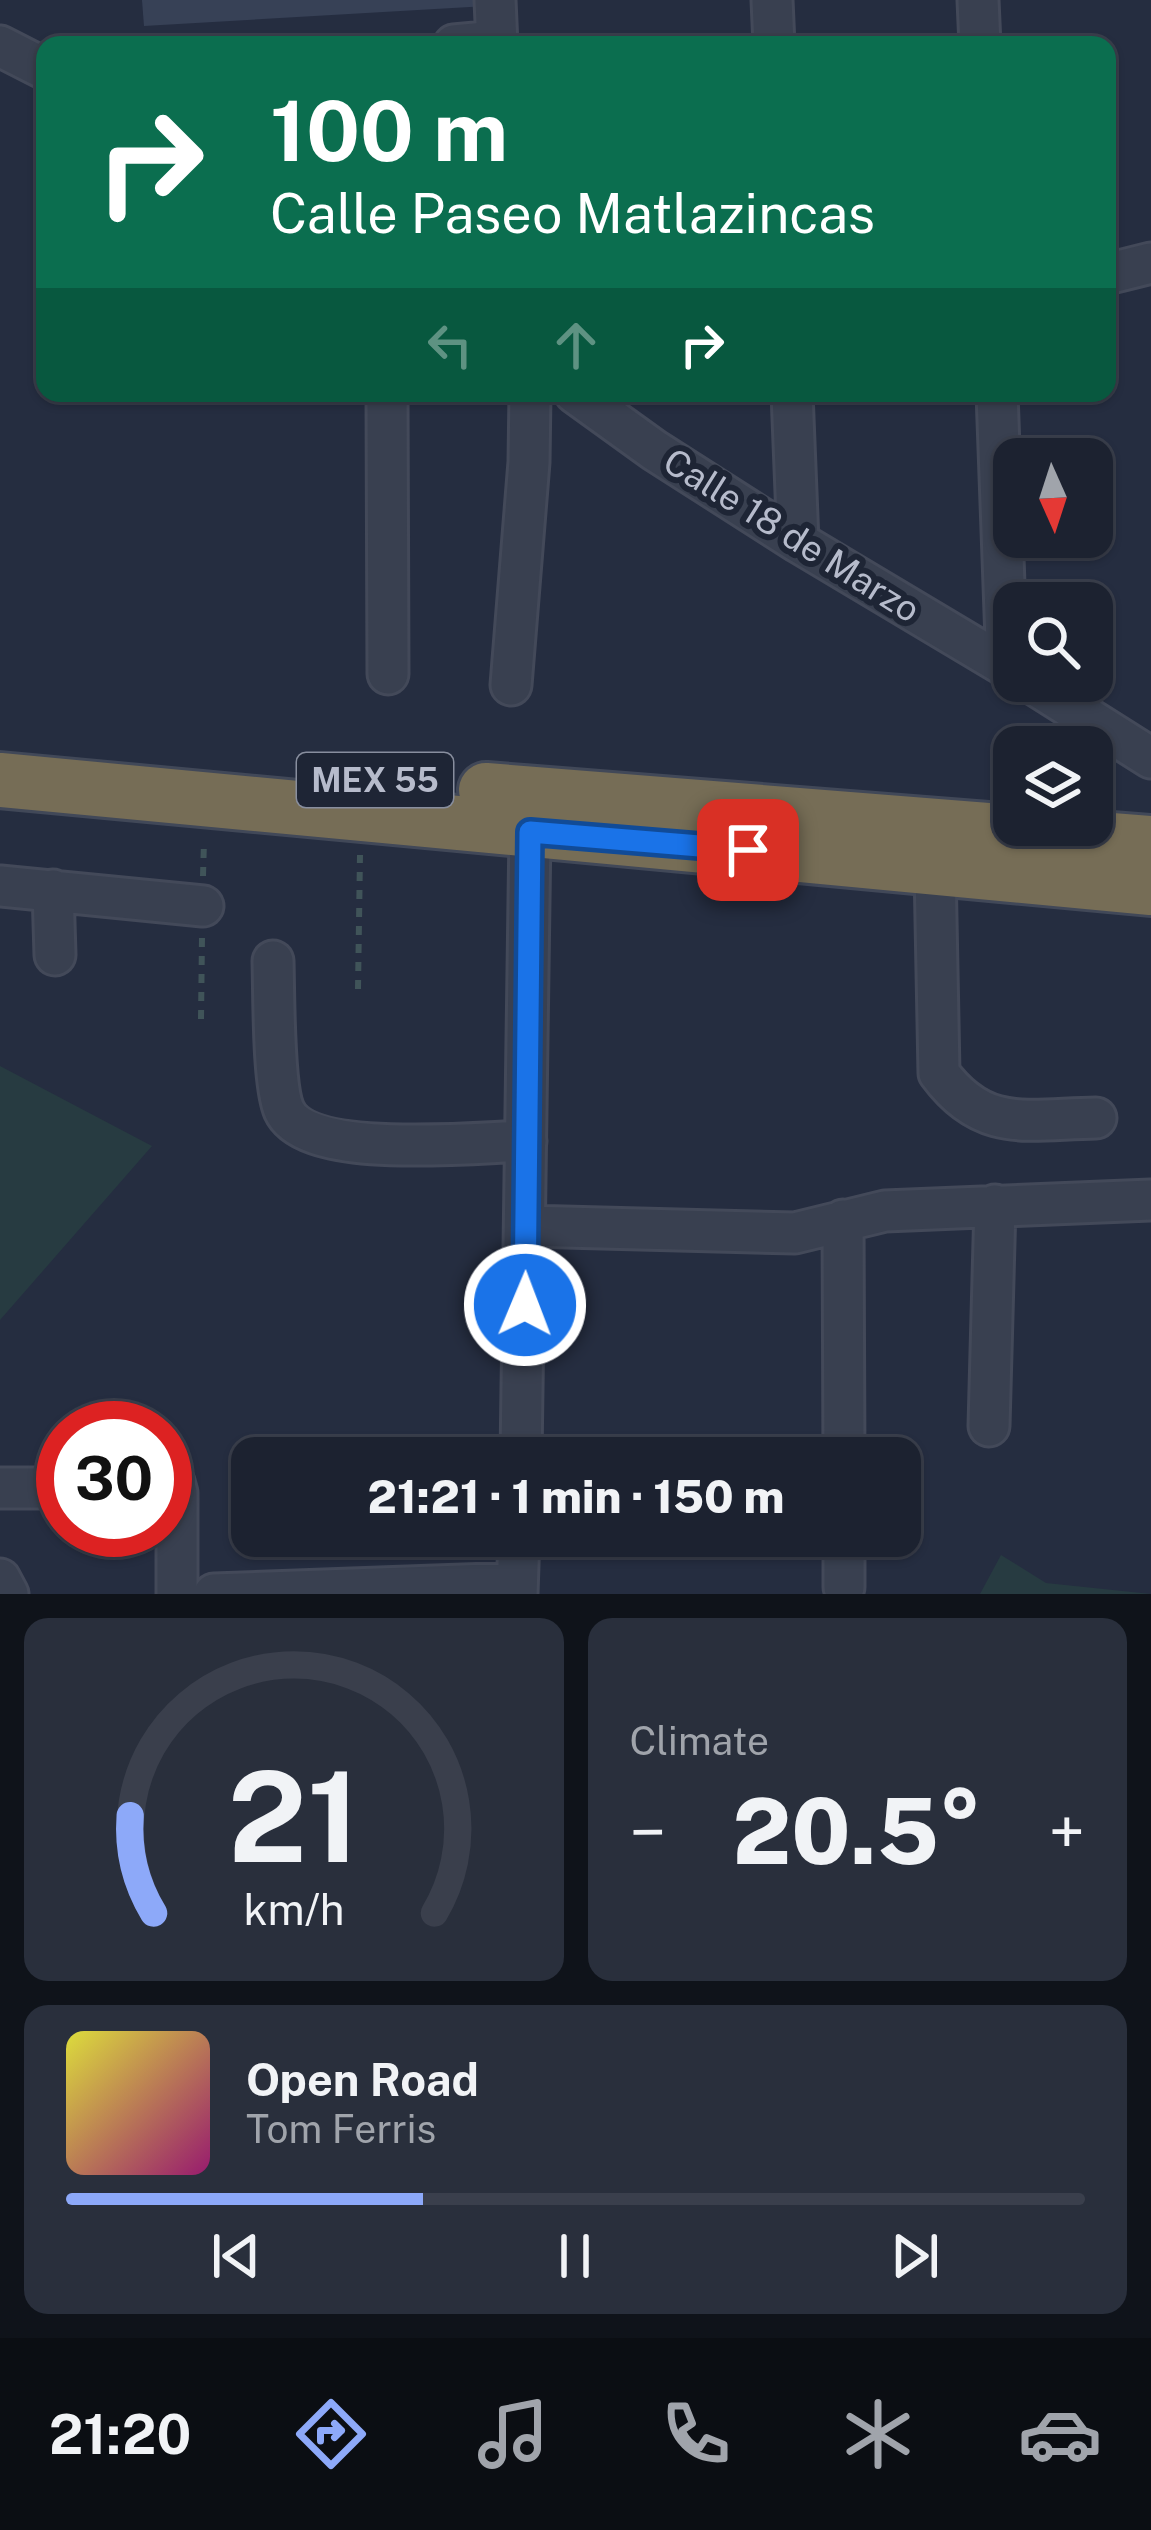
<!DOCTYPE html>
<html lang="en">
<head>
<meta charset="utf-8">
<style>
  :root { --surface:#1c2230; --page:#292f3c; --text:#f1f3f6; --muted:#a0a4ab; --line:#3a3f4c; --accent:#8da9f9 }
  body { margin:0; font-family:"Public Sans",sans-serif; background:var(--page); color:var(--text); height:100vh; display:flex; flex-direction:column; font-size:45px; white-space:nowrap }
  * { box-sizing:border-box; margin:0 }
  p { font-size:39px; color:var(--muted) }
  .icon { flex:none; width:66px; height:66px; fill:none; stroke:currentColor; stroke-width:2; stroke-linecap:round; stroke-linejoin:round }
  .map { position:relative; height:1594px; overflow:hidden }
  .sheet { display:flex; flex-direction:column; gap:24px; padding:24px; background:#0f131a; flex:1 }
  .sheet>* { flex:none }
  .banner { position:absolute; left:36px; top:36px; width:1080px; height:366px; border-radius:24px; box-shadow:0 3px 9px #0004,0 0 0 3px var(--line); background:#0b6e4f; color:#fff; overflow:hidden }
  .needle { width:78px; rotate:177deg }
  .buttons { position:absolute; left:993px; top:438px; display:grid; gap:24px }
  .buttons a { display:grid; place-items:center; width:120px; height:120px; border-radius:24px; background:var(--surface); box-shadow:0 3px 9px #0004,0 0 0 3px var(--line); font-size:60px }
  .speed { position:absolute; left:36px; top:1401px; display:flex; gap:24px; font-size:60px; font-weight:700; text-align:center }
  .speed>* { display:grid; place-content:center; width:156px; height:156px; border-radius:50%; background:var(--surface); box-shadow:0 3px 9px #0004,0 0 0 3px var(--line); line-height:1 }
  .speed .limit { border:18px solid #d22; background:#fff; color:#111 }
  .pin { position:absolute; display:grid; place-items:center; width:102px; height:102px; color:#fff; margin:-51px; border-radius:24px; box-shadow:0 6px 18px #0006 }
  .me { position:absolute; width:132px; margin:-66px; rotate:1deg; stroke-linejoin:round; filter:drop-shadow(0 0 9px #0008) }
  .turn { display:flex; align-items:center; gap:42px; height:252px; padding:0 36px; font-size:54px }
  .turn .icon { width:156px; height:156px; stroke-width:2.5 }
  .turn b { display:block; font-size:84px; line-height:102px }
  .lanes { display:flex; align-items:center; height:114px; padding:0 36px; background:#0003; justify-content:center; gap:60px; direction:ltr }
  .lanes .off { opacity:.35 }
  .big { font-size:90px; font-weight:800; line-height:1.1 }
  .sheet .widget { flex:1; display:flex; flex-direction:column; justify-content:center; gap:18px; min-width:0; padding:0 42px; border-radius:24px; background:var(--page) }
  .sheet .dial { align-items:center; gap:0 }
  .dial svg { height:312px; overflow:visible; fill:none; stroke:var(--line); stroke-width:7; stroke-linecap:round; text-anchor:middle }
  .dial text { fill:var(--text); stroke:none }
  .song { display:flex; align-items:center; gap:36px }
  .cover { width:144px; height:144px; border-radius:18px; background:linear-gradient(135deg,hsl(60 70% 55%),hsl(320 70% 35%)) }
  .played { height:12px; border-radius:6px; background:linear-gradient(90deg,var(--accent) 35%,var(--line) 35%) }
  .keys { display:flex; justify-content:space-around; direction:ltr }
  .heat { display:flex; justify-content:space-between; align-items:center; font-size:66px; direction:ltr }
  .sheet .tiles { flex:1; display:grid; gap:24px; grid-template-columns:1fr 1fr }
  .widget:last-child { grid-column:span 2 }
  .trip { position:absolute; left:231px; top:1437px; width:690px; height:120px; border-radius:24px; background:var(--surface); box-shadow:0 3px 9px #0004,0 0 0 3px var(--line); font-weight:800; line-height:120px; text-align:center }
  .tabs { display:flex; height:192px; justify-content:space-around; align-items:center; background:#0b0e13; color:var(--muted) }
  .tabs .icon { width:84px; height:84px }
  .tabs .selected { color:var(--accent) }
  .tabs b { font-size:54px; color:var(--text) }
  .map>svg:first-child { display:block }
  .green { fill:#273b41 }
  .building { fill:#374156 }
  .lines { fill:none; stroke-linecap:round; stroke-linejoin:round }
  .minor-casing { stroke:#434959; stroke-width:45 }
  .highway-casing { stroke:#414858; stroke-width:60 }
  .path { stroke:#405459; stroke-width:6; stroke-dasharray:9 9; stroke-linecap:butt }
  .minor { stroke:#394050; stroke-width:39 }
  .highway { stroke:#766d56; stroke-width:54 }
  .route-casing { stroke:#114b97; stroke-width:30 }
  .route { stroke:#1a73e8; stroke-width:21 }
  .labels { text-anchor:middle; stroke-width:12; stroke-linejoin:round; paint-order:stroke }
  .shield { fill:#1e2535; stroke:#888e9e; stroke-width:3 }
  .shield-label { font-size:33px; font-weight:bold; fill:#b6bbcb }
  .street-label { font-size:36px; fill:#b6bbcb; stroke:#1e2535 }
</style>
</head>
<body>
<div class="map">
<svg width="1151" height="1594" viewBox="0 0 1151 1594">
  <rect width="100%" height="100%" fill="#252d40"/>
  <path class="green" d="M 0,1066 L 152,1146 L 0,1320 Z
    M 1001,1555 L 1046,1583 L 1151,1594 L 980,1594 Z"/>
  <path class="building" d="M 142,0 L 487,0 L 487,6 L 144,26 Z"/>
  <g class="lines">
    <g class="minor-casing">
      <path id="minor" d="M 495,0 L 497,45
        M 772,0 L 774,45
        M 978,0 L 980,45
        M 454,45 L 497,41
        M 0,46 L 45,69
        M 1107,274 L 1151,263
        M 387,393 L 388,674
        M 575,393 L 654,450 L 798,542 L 1014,671
        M 792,393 L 798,542
        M 997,393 L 1007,667
        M 1029,681 L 1151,758
        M 511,685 L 529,462 L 530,393
        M 935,868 L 939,1073 C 984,1134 1028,1119 1096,1118
        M 0,886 L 203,906
        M 53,890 L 55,955
        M 273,961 C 274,993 273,1085 284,1110 C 307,1161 477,1142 526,1141
        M 843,1220 L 844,1458
        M 526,1226 L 795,1233 L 885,1211 L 1151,1200
        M 989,1426 L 995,1205
        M 521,1458 L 530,831
        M 165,1479 L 174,1482 L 177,1493 L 177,1594
        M 0,1488 L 63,1488
        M 844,1536 L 844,1587
        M 0,1579 L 8,1594
        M 214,1594 L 517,1583
        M 517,1594 L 519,1536"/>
    </g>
    <g class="highway-casing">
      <path id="highway" d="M 0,780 L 1151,888
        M 486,790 L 1151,843"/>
    </g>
    <path class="path" d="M 203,876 L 204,841
      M 358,989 L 360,855
      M 201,1019 L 202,937"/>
    <use href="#minor" class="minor"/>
    <use href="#highway" class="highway"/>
  </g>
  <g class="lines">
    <g class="route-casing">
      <path id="route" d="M 525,1305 L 530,832 L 748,850"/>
    </g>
    <use href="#route" class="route"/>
  </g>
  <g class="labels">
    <rect class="shield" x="297" y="753" width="156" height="54" rx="9"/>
    <g class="shield-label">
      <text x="375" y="792">MEX 55</text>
    </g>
    <g class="street-label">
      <text transform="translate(792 535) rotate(32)" y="13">Calle 18 de Marzo</text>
    </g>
  </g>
</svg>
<div class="buttons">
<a><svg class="needle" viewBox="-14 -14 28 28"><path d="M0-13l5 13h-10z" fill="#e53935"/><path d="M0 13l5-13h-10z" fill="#a0a4ab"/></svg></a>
<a><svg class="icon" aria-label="search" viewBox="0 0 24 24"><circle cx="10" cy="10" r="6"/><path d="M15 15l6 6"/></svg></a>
<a><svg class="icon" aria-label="layers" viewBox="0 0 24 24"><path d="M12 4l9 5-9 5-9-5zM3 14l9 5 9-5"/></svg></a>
</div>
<div class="speed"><div class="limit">30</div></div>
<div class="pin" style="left:748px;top:850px;background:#d93025"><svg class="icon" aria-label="arrive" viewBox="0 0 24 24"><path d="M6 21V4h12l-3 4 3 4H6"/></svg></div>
<svg class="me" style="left:525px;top:1305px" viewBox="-20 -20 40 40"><circle r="17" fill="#1a73e8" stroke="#fff" stroke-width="3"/><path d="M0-11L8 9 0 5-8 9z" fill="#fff"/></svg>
<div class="trip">21:21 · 1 min · 150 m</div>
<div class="banner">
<div class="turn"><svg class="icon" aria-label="right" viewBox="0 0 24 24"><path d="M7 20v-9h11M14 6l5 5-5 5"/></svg><div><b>100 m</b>Calle Paseo Matlazincas</div></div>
<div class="lanes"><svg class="icon off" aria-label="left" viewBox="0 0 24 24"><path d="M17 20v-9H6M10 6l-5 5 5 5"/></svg><svg class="icon off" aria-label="ahead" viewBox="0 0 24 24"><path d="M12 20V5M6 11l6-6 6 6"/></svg><svg class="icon" aria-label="right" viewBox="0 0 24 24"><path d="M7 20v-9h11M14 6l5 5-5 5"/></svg></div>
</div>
</div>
<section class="sheet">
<div class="tiles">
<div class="widget dial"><svg viewBox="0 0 100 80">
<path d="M14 69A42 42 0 1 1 86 69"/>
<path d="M14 69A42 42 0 0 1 8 44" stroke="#8da9f9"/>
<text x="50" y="56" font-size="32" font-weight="700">21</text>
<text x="50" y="72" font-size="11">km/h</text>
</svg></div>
<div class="widget"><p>Climate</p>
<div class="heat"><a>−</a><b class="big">20.5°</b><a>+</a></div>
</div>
<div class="widget">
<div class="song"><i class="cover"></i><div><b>Open Road</b><p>Tom Ferris</p></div></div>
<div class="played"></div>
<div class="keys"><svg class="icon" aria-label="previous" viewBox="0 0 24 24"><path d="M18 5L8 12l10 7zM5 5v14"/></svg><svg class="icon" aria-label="pause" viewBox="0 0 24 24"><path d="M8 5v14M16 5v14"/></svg><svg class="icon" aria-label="next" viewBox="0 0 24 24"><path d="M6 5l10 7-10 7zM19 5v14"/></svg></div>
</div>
</div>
</section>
<nav class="tabs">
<b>21:20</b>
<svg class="icon selected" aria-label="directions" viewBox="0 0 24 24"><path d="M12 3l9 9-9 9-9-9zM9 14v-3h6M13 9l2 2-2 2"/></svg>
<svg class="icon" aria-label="music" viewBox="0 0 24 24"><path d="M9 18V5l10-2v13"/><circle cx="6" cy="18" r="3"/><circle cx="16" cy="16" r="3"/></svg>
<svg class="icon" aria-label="phone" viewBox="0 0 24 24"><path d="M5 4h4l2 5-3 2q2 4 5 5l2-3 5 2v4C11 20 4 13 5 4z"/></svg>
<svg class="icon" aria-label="climate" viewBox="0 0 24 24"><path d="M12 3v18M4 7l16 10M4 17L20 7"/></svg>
<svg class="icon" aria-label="car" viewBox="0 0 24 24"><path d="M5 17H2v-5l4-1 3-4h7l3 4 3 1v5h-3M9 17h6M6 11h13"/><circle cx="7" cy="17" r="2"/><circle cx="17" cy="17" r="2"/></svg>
</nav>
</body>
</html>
